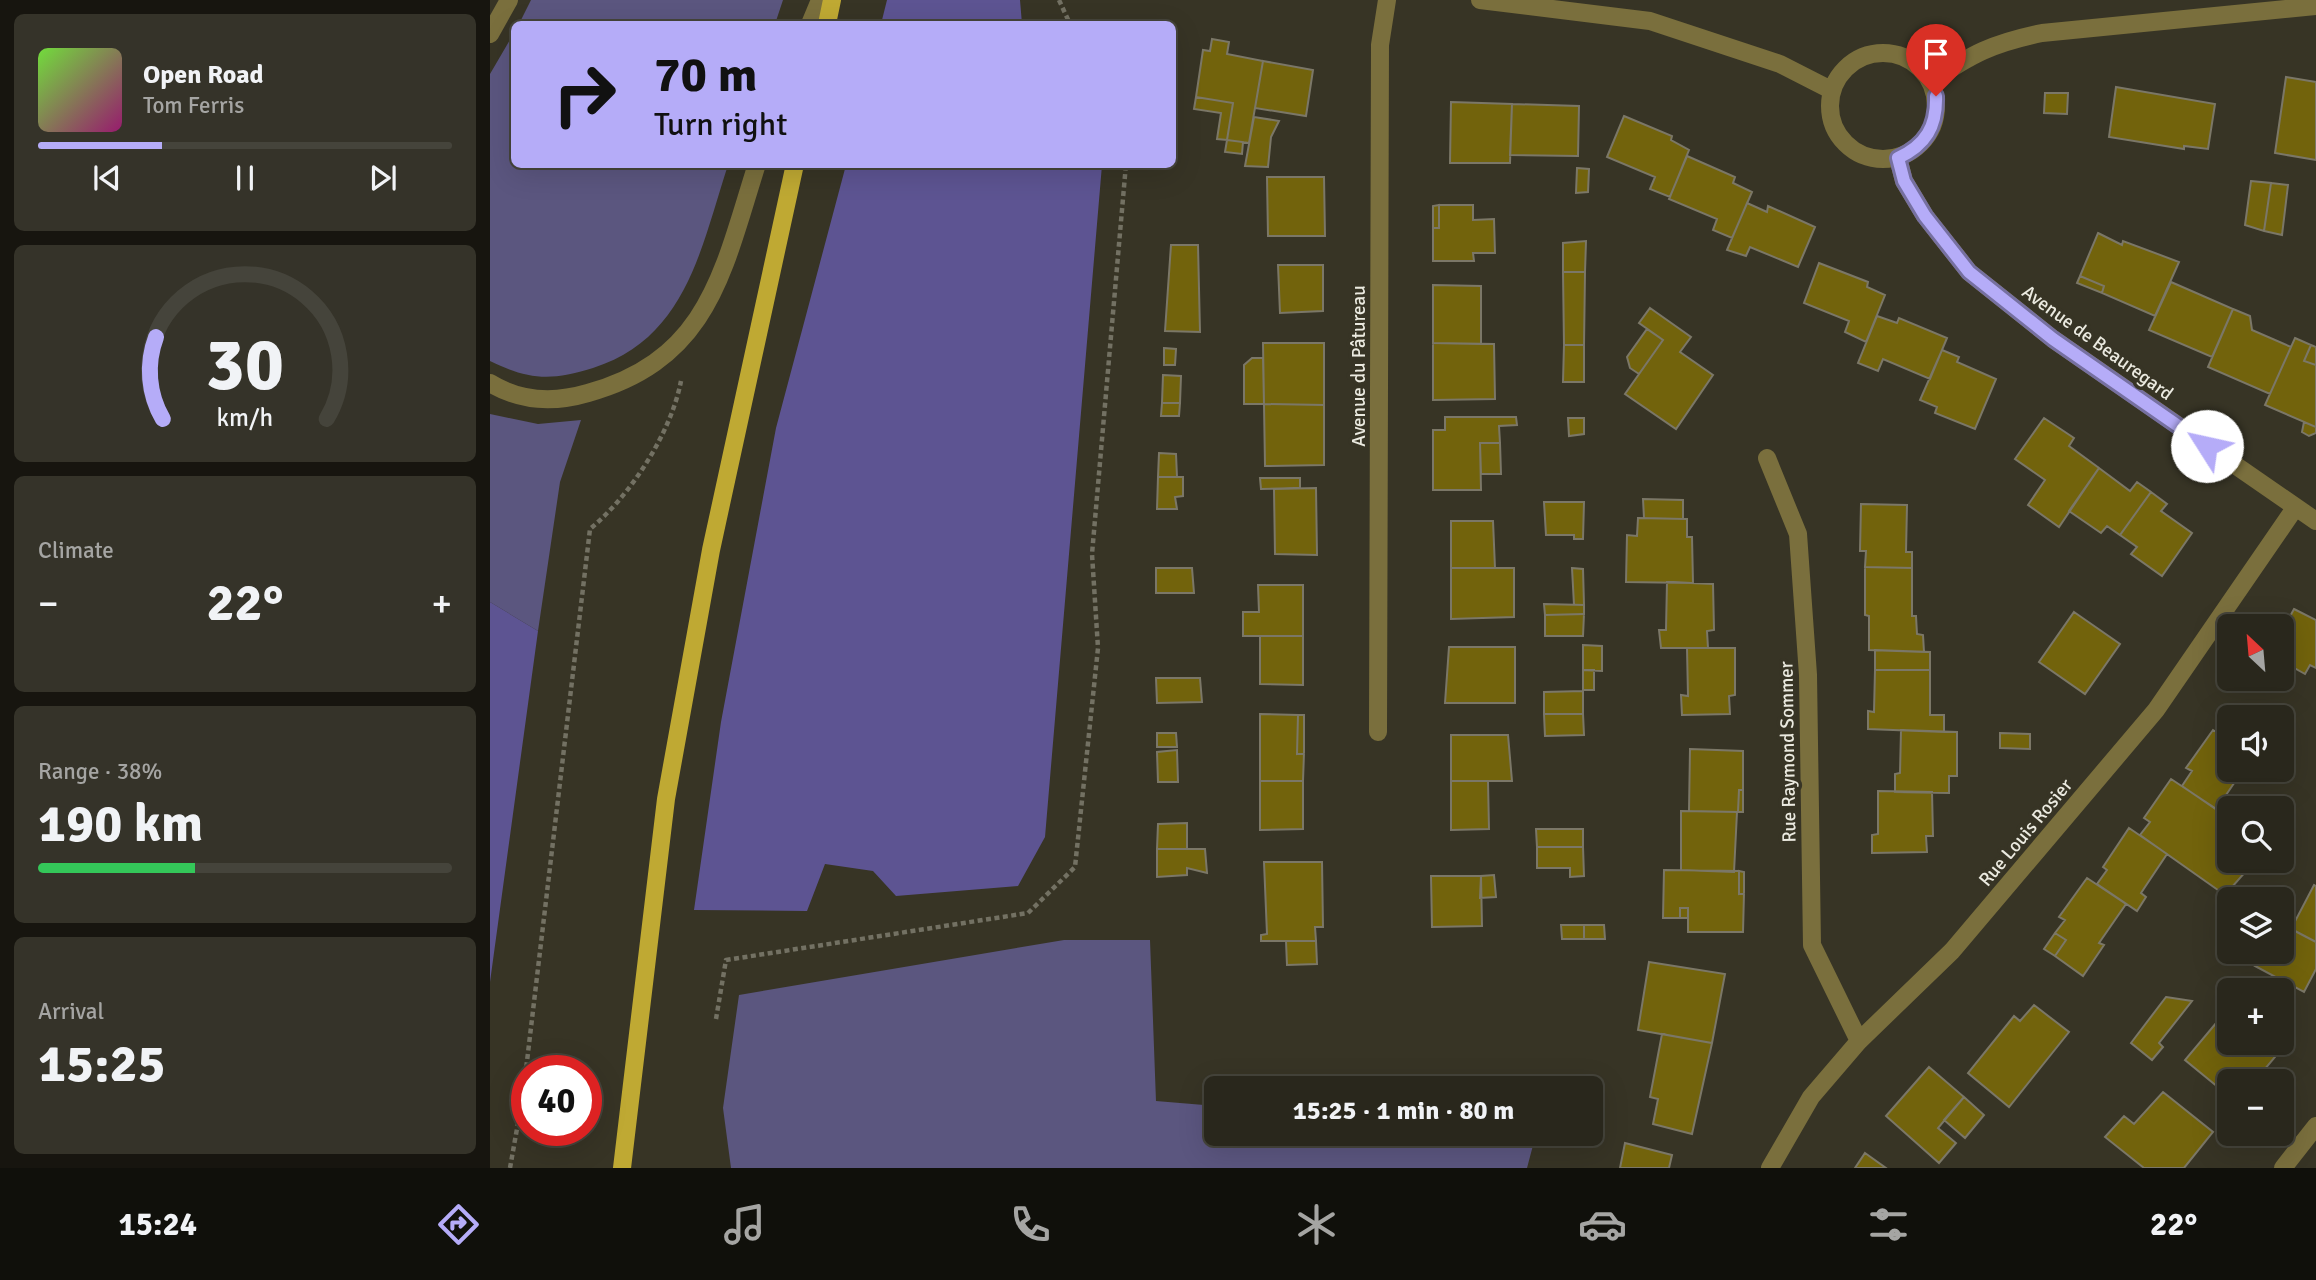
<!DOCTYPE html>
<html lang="en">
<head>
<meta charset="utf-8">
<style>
  :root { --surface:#29271c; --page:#353329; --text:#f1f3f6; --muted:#a5a5a3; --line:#45443b; --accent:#b5acf8 }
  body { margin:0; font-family:Signika,sans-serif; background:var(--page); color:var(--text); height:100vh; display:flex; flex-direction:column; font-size:26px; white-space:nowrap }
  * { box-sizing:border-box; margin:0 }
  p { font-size:23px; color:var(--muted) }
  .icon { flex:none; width:38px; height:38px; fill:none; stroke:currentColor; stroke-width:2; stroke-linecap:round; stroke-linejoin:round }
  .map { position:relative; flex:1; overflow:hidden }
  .drawer { display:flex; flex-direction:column; gap:14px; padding:14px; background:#17150f; width:490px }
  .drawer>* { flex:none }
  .banner { position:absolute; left:21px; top:21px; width:665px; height:147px; border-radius:10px; box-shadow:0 7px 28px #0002,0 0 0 2px var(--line); background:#b5acf8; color:#111; overflow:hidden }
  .needle { width:46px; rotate:334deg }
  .fabs { position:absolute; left:1727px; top:614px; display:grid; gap:14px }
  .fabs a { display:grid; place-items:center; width:77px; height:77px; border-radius:10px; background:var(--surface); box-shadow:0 7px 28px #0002,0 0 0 2px var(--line); font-size:35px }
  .speed { position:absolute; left:21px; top:1055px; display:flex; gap:14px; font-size:35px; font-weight:700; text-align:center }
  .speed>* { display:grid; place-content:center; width:91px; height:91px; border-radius:50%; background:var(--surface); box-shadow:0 7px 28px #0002,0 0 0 2px var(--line); line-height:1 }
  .speed .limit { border:10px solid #d22; background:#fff; color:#111 }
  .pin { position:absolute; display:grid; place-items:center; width:60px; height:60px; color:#fff; margin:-72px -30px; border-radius:50% 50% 50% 0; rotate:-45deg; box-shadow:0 0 7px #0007 }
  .pin .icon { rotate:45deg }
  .me { position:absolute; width:77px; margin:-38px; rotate:305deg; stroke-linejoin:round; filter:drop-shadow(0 0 5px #0008) }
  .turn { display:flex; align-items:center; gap:24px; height:147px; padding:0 28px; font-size:32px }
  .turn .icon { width:91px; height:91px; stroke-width:2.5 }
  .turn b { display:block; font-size:49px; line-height:60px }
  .big { font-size:52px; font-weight:800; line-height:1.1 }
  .drawer .tile { flex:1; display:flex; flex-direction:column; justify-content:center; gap:10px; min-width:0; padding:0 24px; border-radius:10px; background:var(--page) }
  .drawer .dial { align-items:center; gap:0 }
  .dial svg { height:182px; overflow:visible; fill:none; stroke:var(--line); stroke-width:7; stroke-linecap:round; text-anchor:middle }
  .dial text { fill:var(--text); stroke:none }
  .song { display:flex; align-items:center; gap:21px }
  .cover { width:84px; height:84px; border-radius:10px; background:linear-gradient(135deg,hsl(100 70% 55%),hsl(320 70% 35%)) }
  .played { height:7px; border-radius:4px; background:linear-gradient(90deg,var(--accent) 30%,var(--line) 30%) }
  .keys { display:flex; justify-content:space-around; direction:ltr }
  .heat { display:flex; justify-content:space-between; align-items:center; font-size:38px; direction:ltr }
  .charge { height:10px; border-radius:5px; background:linear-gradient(90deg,#34c759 38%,var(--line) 0) }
  .trip { position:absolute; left:714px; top:1076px; width:399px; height:70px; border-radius:10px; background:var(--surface); box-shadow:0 7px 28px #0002,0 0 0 2px var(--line); font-weight:800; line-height:70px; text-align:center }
  .menu { display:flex; height:112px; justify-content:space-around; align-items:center; background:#10100b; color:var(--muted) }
  .menu .icon { width:49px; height:49px }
  .menu .on { color:var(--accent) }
  .menu b { font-size:32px; color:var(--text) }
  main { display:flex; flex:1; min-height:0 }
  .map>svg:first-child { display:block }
  .green { fill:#5b567f }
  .forest { fill:#5d5492 }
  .building { fill:#72630c; stroke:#7b7767; stroke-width:2 }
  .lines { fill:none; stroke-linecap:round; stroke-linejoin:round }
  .path { stroke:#737163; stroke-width:4.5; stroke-dasharray:5 3.5; stroke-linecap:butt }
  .minor { stroke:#7a6f3d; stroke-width:18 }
  .major { stroke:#bfa933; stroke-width:18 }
  .route-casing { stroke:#7670a1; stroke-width:18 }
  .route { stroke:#b5acf8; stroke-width:12 }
  .labels { text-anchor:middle; stroke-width:7; stroke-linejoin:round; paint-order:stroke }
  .street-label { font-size:19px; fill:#ebeae0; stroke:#373425 }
</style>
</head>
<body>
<main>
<section class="drawer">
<div class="tile">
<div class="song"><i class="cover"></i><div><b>Open Road</b><p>Tom Ferris</p></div></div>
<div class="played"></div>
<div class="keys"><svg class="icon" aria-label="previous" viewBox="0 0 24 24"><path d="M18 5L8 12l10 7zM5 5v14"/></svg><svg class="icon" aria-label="pause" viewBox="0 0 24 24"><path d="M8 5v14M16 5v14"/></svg><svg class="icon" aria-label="next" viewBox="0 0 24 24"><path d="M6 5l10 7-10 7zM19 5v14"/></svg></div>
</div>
<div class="tile dial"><svg viewBox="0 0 100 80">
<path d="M14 69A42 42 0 1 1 86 69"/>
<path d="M14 69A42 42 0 0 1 11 33" stroke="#b5acf8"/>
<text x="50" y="56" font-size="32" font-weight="700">30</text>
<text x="50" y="72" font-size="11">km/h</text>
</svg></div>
<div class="tile"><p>Climate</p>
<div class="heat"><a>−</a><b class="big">22°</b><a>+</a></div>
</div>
<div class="tile"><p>Range · 38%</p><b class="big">190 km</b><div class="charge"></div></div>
<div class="tile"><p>Arrival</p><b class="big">15:25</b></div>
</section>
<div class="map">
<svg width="1826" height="1168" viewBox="0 0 1826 1168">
  <rect width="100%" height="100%" fill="#373425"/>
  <path class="green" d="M 41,0 L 293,0 L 285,24 L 29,24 Z
    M 24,33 L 24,164 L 238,165 C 211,247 197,338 103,368 C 61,381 39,380 0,361 L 0,74 Z
    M 0,414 L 48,424 L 91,420 L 70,482 L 48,631 L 0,602 Z
    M 574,940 L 660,940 L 666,1101 L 726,1106 L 726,1134 L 1046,1134 L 1037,1168 L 241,1168 L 233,1108 L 249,995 Z"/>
  <path class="forest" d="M 397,0 L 530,0 L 532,24 L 391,24 Z
    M 356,165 L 612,165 L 555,837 L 528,886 L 406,896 L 383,871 L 335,864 L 317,911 L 204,910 L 231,722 L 286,428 Z
    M 0,602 L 48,631 L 0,982 Z"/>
  <path class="building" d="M 722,39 L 739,42 L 737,54 L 773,61 L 759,143 L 737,140 L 743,103 L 706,97 L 713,50 L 720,51 Z
    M 773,61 L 823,70 L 816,116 L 765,108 Z
    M 1796,77 L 1826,82 L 1826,160 L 1785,153 Z
    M 1626,87 L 1725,104 L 1718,149 L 1694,146 L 1694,149 L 1619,137 Z
    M 1555,93 L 1578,93 L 1577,114 L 1554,113 Z
    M 706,97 L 743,103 L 737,140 L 727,139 L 731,113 L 704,109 Z
    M 961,102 L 1022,104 L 1020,163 L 960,163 Z
    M 1022,104 L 1089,106 L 1088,156 L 1020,155 Z
    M 1134,116 L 1182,136 L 1181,140 L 1199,150 L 1180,197 L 1160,189 L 1165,177 L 1117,157 Z
    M 764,117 L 789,121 L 781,137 L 778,167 L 755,166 Z
    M 737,140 L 753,142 L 752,154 L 735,152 Z
    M 1197,156 L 1245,177 L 1243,183 L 1262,192 L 1242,238 L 1223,230 L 1227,219 L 1179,199 Z
    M 1087,168 L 1099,169 L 1098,192 L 1086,193 Z
    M 777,177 L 834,177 L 835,236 L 778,236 Z
    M 1761,181 L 1781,183 L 1774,231 L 1755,225 Z
    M 1781,183 L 1798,185 L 1792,235 L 1774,231 Z
    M 1257,203 L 1277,212 L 1278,206 L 1325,227 L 1308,267 L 1260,247 L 1256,256 L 1237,250 Z
    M 949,205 L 983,205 L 983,220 L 1004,219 L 1005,253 L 983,253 L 984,261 L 943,261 L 943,228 L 949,228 Z
    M 949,205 L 949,228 L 943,228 L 943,206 Z
    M 1608,233 L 1632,245 L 1633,241 L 1689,262 L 1665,316 L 1612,293 L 1614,286 L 1590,276 Z
    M 1096,241 L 1095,272 L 1073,272 L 1073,243 Z
    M 681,245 L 708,245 L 710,332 L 675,331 Z
    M 1329,263 L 1378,282 L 1377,287 L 1395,295 L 1376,342 L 1355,332 L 1359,321 L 1314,303 Z
    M 788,265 L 833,265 L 833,311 L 790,313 Z
    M 1073,272 L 1095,272 L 1094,345 L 1074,345 Z
    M 1590,276 L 1614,286 L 1612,293 L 1587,283 Z
    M 1681,282 L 1743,309 L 1722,357 L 1659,330 Z
    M 943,285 L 991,286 L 991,344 L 943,343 Z
    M 1160,308 L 1201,337 L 1190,352 L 1223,375 L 1186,429 L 1135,394 L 1173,340 L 1149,323 Z
    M 1743,309 L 1760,316 L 1762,330 L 1801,347 L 1780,394 L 1718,367 Z
    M 1387,316 L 1407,323 L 1409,318 L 1457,338 L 1440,379 L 1393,359 L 1388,371 L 1368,363 Z
    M 1157,329 L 1173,340 L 1149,374 L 1140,368 L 1137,357 Z
    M 1805,338 L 1821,345 L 1814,361 L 1826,365 L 1826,427 L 1775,405 Z
    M 773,343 L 834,343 L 834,405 L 774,404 Z
    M 943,343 L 1004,344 L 1005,399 L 943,400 Z
    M 1074,345 L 1094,345 L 1094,382 L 1073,382 Z
    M 1821,345 L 1826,347 L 1826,365 L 1814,361 Z
    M 674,348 L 686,349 L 685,365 L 674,365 Z
    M 1452,350 L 1469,357 L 1467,362 L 1506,379 L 1485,429 L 1445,413 L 1447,407 L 1430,400 Z
    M 762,358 L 773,358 L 774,404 L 754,404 L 754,365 Z
    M 673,375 L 691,376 L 690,403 L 672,403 Z
    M 672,403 L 690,403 L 689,416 L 671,416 Z
    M 774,404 L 834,405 L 834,465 L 775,466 Z
    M 955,417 L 1026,417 L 1027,425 L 1009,426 L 1010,443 L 990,443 L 991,490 L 943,490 L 943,430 L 955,430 Z
    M 1078,418 L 1094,418 L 1094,434 L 1079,436 Z
    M 1554,418 L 1584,438 L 1579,446 L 1609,468 L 1569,527 L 1538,505 L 1555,480 L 1525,459 Z
    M 1814,422 L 1826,427 L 1826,433 L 1819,436 L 1812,432 Z
    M 990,443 L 1010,443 L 1011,474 L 991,474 Z
    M 669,453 L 686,454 L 687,477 L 668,477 Z
    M 1609,468 L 1640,491 L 1647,482 L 1661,492 L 1630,535 L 1617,526 L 1611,533 L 1579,511 Z
    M 668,477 L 693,477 L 693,496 L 685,497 L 687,509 L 667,509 Z
    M 770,478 L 810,478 L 810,488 L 771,489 Z
    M 826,488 L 827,555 L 785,554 L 784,489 Z
    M 1661,492 L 1677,504 L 1671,511 L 1702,533 L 1672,576 L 1641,554 L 1647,547 L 1630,535 Z
    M 1153,499 L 1193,500 L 1193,519 L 1154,518 Z
    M 1054,502 L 1094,502 L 1093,539 L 1084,539 L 1084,535 L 1056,535 Z
    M 1371,504 L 1417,505 L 1416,552 L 1422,552 L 1422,568 L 1375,567 L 1376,551 L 1370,551 Z
    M 1148,518 L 1197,519 L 1197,537 L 1202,537 L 1203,583 L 1136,582 L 1137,535 L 1147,536 Z
    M 961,521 L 1003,521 L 1005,568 L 961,568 Z
    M 1375,567 L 1422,568 L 1422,616 L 1426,616 L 1427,634 L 1433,635 L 1434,652 L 1379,650 L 1379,616 L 1375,615 Z
    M 666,568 L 702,568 L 704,593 L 666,593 Z
    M 961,568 L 1024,568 L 1024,617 L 961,619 Z
    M 1082,568 L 1093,569 L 1094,605 L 1084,605 Z
    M 1177,582 L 1223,584 L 1224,630 L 1217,631 L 1218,648 L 1171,648 L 1169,630 L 1176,630 Z
    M 768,585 L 813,585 L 813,636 L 753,636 L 753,612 L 769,612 Z
    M 1054,604 L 1094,605 L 1094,614 L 1055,615 Z
    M 1804,609 L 1826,620 L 1826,668 L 1820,665 L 1815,674 L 1797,664 L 1792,674 L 1792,631 Z
    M 1584,612 L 1630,644 L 1595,694 L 1549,662 Z
    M 1094,614 L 1093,636 L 1055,636 L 1055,615 Z
    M 770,636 L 813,636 L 813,685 L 770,684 Z
    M 1093,645 L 1112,646 L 1112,671 L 1093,670 Z
    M 959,647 L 1025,647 L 1025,703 L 955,703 Z
    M 1197,648 L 1245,648 L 1245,695 L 1239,696 L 1240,714 L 1192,715 L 1191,695 L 1198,696 Z
    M 1385,650 L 1440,652 L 1440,670 L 1385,670 Z
    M 1093,670 L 1104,670 L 1104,690 L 1093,690 Z
    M 1385,670 L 1440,670 L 1440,715 L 1454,715 L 1454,732 L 1378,729 L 1378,711 L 1384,712 Z
    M 666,678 L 710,678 L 712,702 L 667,703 Z
    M 1765,679 L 1790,679 L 1785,688 Z
    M 1093,691 L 1093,714 L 1054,714 L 1054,692 Z
    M 770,714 L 808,715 L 807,754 L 814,753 L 813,781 L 770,781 Z
    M 1054,714 L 1093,714 L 1094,735 L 1055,736 Z
    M 808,715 L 814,715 L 814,753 L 807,754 Z
    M 1411,730 L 1467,732 L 1467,776 L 1459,776 L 1459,793 L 1405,792 L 1405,774 L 1410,773 Z
    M 1723,730 L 1740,741 L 1740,770 L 1753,770 L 1736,795 L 1743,798 L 1733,814 L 1692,786 L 1702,771 L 1696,768 Z
    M 667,733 L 686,733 L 687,747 L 667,747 Z
    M 1510,733 L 1540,734 L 1540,749 L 1510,748 Z
    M 961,735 L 1018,735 L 1022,781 L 961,781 Z
    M 1200,749 L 1253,751 L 1253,790 L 1249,790 L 1248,812 L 1199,811 Z
    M 687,750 L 688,782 L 668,782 L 667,752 Z
    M 1681,779 L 1740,818 L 1740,861 L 1765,861 L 1735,895 L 1650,835 L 1660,822 L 1654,818 Z
    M 770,781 L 813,781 L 813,829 L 770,830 Z
    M 961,781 L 998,781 L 999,829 L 961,830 Z
    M 1249,790 L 1253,790 L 1253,812 L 1248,812 Z
    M 1388,791 L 1442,792 L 1443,836 L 1436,836 L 1437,852 L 1382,853 L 1382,835 L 1388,834 Z
    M 1191,811 L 1247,812 L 1244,872 L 1191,870 Z
    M 697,823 L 697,849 L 667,849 L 668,824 Z
    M 1639,828 L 1677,854 L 1651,893 L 1656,897 L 1647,911 L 1607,884 L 1617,870 L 1613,867 Z
    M 1046,829 L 1093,829 L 1093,847 L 1047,847 Z
    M 1047,847 L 1093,847 L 1094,876 L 1080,877 L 1080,868 L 1047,868 Z
    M 667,849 L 715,849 L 717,873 L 697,868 L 697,875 L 667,877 Z
    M 774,862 L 832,862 L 833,927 L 825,927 L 826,941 L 771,941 L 771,935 L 777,934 Z
    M 1174,870 L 1249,871 L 1249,894 L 1254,893 L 1253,932 L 1198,932 L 1198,908 L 1190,908 L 1190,918 L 1173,918 Z
    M 1249,871 L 1254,872 L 1254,893 L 1249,894 Z
    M 1004,875 L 1006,897 L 990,898 L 991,876 Z
    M 941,876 L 991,876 L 992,926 L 942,927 Z
    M 1597,878 L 1636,904 L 1609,943 L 1614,945 L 1593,976 L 1565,956 L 1576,940 L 1565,933 L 1575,920 L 1569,917 Z
    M 1824,885 L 1826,886 L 1826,942 L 1801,929 Z
    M 1190,908 L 1198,908 L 1198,918 L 1190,918 Z
    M 1792,924 L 1826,942 L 1826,969 L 1814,992 L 1765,966 L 1772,952 L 1792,952 Z
    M 1071,925 L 1094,925 L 1094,939 L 1072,939 Z
    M 1094,925 L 1114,925 L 1115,939 L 1094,939 Z
    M 1565,933 L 1576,940 L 1565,956 L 1554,949 Z
    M 796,941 L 826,941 L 827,964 L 797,965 Z
    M 1750,952 L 1772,952 L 1765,966 L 1748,957 Z
    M 1159,962 L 1235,974 L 1222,1043 L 1148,1030 Z
    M 1676,997 L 1702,1001 L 1669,1043 L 1673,1047 L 1662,1060 L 1641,1043 Z
    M 1544,1005 L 1579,1032 L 1519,1107 L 1478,1073 L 1524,1016 L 1530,1021 Z
    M 1727,1022 L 1740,1026 L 1740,1043 L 1767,1043 L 1785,1057 L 1764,1082 L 1740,1082 L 1740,1097 L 1695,1060 Z
    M 1172,1034 L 1222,1043 L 1202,1134 L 1163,1124 L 1168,1099 L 1160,1097 Z
    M 1439,1067 L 1474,1097 L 1448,1128 L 1466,1143 L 1449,1163 L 1396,1116 Z
    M 1673,1092 L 1723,1132 L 1694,1168 L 1654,1168 L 1615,1137 L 1634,1116 L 1644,1124 Z
    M 1474,1097 L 1494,1115 L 1475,1138 L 1454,1120 Z
    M 1135,1143 L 1182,1155 L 1179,1168 L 1130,1168 Z
    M 1375,1153 L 1396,1168 L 1365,1168 Z"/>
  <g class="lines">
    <path class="path" d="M 569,0 L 580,24
      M 226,1019 L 236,960 L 538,913 L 585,867 L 608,648 L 602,554 L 636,164
      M 20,1168 L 33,1095 L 100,529 C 141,495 181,433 191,381"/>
    <path class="minor" d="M 990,0 L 1160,21 L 1290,64 L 1341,90
      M 320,24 L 330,0
      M 0,34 L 19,0
      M1340 106a53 53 0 1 1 106 0a53 53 0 1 1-106 0Z
      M 1441,82 C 1481,54 1503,43 1552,33 L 1826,6
      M 1408,158 L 1414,181 L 1435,216 L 1479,272 L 1563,339 L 1826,521
      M 0,383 C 31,402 64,403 98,393 C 220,359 233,270 267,164
      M 1277,458 L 1308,534 L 1318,675 L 1322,945 L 1369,1041
      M 888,732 L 890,45 L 897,0
      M 1280,1168 L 1321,1097 L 1369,1041 L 1462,951 L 1666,710 L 1805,508
      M 1793,1168 L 1826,1126"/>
    <path class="major" d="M 337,24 L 342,0
      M 132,1168 L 176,799 L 221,550 L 305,164"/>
  </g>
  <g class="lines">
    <g class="route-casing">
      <path id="route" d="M 1446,96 C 1447,126 1436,145 1408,158 L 1414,181 L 1435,216 L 1479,272 L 1563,339 L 1717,446"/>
    </g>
    <use href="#route" class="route"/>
  </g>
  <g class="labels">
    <g class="street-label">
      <text transform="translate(1608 342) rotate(36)" y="7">Avenue de Beauregard</text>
      <text transform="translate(868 366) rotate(-90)" y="7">Avenue du Pâtureau</text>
      <text transform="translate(1297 752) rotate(-91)" y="7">Rue Raymond Sommer</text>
      <text transform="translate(1535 832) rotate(-50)" y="7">Rue Louis Rosier</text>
    </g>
  </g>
</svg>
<div class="fabs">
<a><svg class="needle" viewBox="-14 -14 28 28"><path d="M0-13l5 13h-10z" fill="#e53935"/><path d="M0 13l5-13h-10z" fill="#a5a5a3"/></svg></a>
<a><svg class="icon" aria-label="sound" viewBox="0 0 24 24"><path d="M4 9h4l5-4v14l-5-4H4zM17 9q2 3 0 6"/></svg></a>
<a><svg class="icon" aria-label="search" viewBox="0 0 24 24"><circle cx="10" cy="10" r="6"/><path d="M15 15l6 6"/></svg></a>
<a><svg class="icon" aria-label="layers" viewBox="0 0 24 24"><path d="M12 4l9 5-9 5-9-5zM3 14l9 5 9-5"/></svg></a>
<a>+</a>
<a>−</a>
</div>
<div class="speed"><div class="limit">40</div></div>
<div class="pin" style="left:1446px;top:96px;background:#d93025"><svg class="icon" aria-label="arrive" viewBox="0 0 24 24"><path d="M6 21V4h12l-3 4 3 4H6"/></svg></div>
<svg class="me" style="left:1717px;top:446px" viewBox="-20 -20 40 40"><circle r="19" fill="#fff"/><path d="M0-13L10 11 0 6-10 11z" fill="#b5acf8"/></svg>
<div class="trip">15:25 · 1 min · 80 m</div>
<div class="banner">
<div class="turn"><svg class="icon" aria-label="right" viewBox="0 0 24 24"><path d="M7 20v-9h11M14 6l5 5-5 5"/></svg><div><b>70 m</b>Turn right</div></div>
</div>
</div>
</main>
<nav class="menu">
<b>15:24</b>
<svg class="icon on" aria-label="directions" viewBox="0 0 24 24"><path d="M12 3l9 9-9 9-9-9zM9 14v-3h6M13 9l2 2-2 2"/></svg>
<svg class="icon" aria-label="music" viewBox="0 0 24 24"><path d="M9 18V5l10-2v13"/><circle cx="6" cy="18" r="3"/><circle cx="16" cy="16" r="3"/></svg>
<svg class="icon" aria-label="phone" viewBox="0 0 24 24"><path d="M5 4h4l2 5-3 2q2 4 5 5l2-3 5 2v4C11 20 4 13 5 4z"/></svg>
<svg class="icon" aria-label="climate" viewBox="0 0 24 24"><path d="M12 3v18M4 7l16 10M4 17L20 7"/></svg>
<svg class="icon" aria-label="car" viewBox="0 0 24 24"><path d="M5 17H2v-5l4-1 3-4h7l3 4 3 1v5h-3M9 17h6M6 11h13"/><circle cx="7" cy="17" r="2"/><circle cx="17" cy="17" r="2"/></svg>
<svg class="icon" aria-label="filters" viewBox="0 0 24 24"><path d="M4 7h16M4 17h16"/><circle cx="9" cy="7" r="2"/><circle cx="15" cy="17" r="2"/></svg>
<b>22°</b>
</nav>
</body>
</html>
